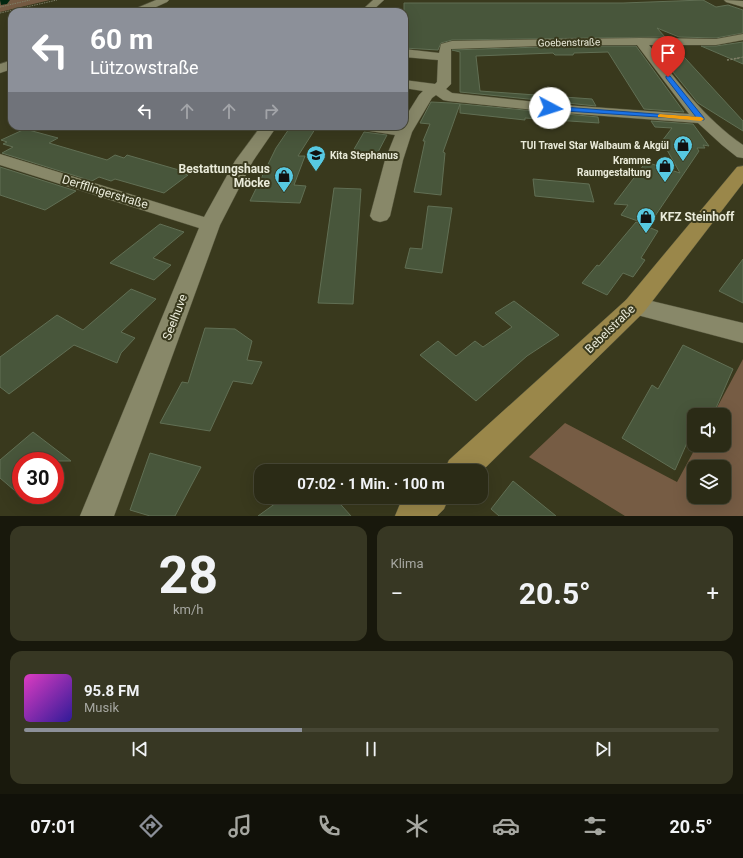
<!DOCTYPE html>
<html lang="de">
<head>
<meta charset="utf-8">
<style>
  :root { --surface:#2b2b16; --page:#373723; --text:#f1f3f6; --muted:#a6a7a1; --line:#474735; --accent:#8c9099 }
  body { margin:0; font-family:Roboto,sans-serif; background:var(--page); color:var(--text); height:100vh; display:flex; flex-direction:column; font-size:15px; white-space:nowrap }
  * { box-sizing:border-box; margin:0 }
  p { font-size:13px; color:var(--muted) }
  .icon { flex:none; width:22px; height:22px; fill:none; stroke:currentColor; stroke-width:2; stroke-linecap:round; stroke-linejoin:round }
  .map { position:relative; height:516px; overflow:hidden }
  .panel { display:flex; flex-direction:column; gap:10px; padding:10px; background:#18180c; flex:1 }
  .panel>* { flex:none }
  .top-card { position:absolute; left:8px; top:8px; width:400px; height:122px; border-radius:12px; box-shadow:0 4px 16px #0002,0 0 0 1px var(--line); background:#8c9099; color:#fff; overflow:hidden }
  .fabs { position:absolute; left:687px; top:408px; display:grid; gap:8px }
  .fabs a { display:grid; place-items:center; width:44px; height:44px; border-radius:8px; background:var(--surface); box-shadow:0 4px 16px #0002,0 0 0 1px var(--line); font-size:20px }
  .speed { position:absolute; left:12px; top:452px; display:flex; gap:8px; font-size:20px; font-weight:700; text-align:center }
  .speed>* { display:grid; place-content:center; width:52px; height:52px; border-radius:50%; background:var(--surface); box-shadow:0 4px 16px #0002,0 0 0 1px var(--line); line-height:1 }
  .speed .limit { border:6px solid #d22; background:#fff; color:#111 }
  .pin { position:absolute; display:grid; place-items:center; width:34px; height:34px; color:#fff; margin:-41px -17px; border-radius:50% 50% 50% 0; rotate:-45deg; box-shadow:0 0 4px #0007 }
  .pin .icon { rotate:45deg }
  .me { position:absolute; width:44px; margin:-22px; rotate:95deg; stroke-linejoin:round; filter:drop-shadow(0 0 3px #0008) }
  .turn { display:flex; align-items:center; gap:14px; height:84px; padding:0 16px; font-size:18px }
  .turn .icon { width:52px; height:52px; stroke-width:2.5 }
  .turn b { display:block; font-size:28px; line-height:34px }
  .lanes { display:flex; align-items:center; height:38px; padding:0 16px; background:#0003; justify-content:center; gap:20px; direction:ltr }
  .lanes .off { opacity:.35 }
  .big { font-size:30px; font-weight:700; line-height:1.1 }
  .panel .widget { flex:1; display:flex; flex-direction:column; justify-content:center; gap:6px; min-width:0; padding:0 14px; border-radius:12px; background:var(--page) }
  .panel .dial { align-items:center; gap:0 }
  .dial b { font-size:52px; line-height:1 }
  .song { display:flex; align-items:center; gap:12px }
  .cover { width:48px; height:48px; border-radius:6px; background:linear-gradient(135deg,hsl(310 70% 55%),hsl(250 70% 35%)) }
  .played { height:4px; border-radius:2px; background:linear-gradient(90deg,var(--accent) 40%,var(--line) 40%) }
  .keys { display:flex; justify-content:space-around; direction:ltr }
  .heat { display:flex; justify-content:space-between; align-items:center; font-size:22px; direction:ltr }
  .panel .tiles { flex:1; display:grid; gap:10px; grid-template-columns:1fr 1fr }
  .widget:last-child { grid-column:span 2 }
  .trip { position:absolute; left:254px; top:464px; width:234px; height:40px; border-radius:12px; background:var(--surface); box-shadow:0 4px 16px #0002,0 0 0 1px var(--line); font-weight:700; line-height:40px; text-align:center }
  .menu { display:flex; height:64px; justify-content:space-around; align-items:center; background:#111109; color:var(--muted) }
  .menu .icon { width:28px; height:28px }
  .menu .selected { color:var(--accent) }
  .menu b { font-size:18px; color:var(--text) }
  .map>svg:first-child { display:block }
  .green { fill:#765c44; fill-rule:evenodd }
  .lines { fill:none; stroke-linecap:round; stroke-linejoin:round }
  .river { fill:#042710; fill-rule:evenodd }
  .building { fill:#48563b; stroke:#616f54 }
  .minor-casing { stroke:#55553c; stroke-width:1 }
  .major-casing { stroke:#55553c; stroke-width:1 }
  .path-far1 { stroke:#7f7f67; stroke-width:1; stroke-dasharray:1.5 1; stroke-linecap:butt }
  .path { stroke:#7f7f67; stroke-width:1.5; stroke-dasharray:2 1.5; stroke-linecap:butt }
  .minor { fill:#888869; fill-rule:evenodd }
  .major { fill:#9a874a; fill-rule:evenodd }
  .route { fill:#1a73e8; stroke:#114b97 }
  .slow { fill:#f59e0b }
  .labels { text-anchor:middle; stroke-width:4; stroke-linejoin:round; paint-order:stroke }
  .far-street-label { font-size:10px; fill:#eaebda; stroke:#39391d }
  .far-poi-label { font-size:10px; font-weight:bold; fill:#eaebda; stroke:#39391d; text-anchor:end }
  .poi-label { font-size:12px; font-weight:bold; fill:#eaebda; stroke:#39391d; text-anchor:end }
  .street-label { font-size:12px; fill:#eaebda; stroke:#39391d }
</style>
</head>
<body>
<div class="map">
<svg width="743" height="516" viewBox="0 0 743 516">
  <rect width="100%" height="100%" fill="#39391d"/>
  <path class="green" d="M 0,0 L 50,0 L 0,12 Z
    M 743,359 L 743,516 L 625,516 L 529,457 L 565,423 L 677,482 L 697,445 L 724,445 L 724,415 L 713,415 ZM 694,467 L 724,467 L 724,497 L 694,497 Z"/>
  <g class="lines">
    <path class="river" d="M 0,0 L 10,0 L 7,4 L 1,5 Z"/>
  </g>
  <path class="building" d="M 703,0 L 716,7 L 728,5 L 743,10 L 743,33 L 716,38 L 679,37 L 657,28 L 665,37 L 452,40 L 441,43 L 438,50 L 404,48 L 404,3 L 623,3 Z
    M 743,42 L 743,64 L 701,46 L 716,46 Z
    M 570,46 L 636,46 L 684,112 L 644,109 L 608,52 L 574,53 L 573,55 L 555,55 L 553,53 L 476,56 L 480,91 L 592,99 L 596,106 L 460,92 L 460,52 L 452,50 Z
    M 652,46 L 674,46 L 743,121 L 743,131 L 698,103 Z
    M 431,102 L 451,103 L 598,117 L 599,123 L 525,118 L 525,120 L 460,113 L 460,104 L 443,152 L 445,153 L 441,195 L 414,192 L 425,141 L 423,141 L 430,124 L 420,123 Z
    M 651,121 L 693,124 L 709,146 L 703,145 L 705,148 L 697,148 L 699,151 L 649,225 L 621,215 L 628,205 L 614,204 L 646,162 L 680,173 L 662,141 L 672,128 L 655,127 Z
    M 291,126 L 317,126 L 298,156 L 305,156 L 294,185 L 306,186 L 300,203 L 250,201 L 276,148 Z
    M 25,129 L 58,138 L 49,143 L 107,160 L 115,155 L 124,158 L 127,155 L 179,170 L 177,172 L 188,175 L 164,193 L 115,179 L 111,181 L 99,177 L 92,181 L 2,153 L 13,147 L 3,144 L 7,142 L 1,140 Z
    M 364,132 L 387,135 L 377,154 L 353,151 Z
    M 0,167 L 76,191 L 45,210 L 0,195 Z
    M 533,179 L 589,184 L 594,202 L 535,196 Z
    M 334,188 L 361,189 L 353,304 L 318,303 Z
    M 428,206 L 452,208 L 442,273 L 405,268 L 410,248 L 422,249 Z
    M 636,222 L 658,231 L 641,258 L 645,260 L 633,277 L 623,273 L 607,295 L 582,283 L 597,265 L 599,266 Z
    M 160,224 L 184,232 L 153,258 L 171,265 L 154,280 L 110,263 Z
    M 743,259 L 743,303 L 719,291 Z
    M 131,289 L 156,299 L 121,332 L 135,338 L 121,353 L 117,363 L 74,345 L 9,394 L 0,387 L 0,357 L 57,315 L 83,330 Z
    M 514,301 L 559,335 L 527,356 L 476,401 L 420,355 L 438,341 L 456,356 L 475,341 L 483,347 L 512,327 L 495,313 Z
    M 205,328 L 235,329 L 252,341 L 247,360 L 262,362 L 252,384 L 233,381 L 210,431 L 160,423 L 182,382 L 188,383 Z
    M 683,345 L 733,369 L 713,415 L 694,415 L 694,427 L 675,470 L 622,438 L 652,385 L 658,389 Z
    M 33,432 L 71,461 L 21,461 L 21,496 L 0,478 L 0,460 Z
    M 150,453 L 201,467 L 175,516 L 150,516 L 130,510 Z
    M 513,481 L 556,516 L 499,516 L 491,509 Z
    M 275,497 L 334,497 L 351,516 L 258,516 L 276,503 Z"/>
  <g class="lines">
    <g class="minor-casing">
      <path id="minor" d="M 156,0 L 169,0 L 167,2 L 145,12 L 131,12 L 132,10 Z
        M 373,0 L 384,0 L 371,12 L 360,12 Z
        M 724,0 L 743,1 L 743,7 L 726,2 Z
        M 743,34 L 743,40 L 716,45 L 649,45 C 678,82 705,119 743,145 L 743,158 L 737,157 L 722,145 L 698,123 L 564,113 L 448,101 L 443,100 L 436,95 L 432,98 L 412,132 L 403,160 L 390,216 L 387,220 L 380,222 L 373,220 L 370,216 L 385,160 L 395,135 L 357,129 L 355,126 L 404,126 L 404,119 L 419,95 L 423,91 L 404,88 L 404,80 L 435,84 L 437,82 L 438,60 L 404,57 L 404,49 L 439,53 L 441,44 L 452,41 L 640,38 L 716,39 ZM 570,45 L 637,45 L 689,114 L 564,105 L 452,93 L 446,89 L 451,84 L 451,49 Z
        M 12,60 L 12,69 L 0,73 L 0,64 Z
        M 261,126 L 277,126 L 253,161 L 220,225 L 114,516 L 80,516 L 199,228 L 0,165 L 0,154 L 204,217 L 235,161 Z
        M 635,297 L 743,323 L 743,343 L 626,312 L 623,306 L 626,300 Z"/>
    </g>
    <g class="major-casing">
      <path id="major" d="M 743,166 L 743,183 L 644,312 L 481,472 L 481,471 L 444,471 L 449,460 L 626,300 L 737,167 Z
        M 407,497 L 449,497 L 444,509 L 437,516 L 395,516 L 400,504 Z"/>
    </g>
    <path class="path-far1" d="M 0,7 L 30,0
      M 0,13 L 57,0
      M 734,59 L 743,57"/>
    <path class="path" d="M 727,60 L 739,58"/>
    <use href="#minor" class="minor"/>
    <use href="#major" class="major"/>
  </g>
  <path class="route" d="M 666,76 L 670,76 L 704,118 L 704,120 L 550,110 L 546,108 L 550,106 L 696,117 L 666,78 Z"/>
  <path class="slow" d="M 660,114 L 701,117 L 704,119 L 701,121 L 658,117 L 658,115 Z"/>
  <defs>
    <g id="shop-pin" transform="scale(1)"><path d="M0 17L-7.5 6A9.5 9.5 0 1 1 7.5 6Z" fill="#57c9e2" stroke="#39391d"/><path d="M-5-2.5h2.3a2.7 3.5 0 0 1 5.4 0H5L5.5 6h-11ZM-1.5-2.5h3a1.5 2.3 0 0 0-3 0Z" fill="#111"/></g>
    <g id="school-pin" transform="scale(1)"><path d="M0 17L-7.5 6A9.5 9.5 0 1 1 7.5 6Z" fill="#57c9e2" stroke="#39391d"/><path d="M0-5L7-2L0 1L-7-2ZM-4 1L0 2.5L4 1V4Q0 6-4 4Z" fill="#111"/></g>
  </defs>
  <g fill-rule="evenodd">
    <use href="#shop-pin" x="683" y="145"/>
    <use href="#school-pin" x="316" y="155"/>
    <use href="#shop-pin" x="665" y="166"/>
    <use href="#shop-pin" x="284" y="176"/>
    <use href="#shop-pin" x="646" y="217"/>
  </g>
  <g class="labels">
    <g class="far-street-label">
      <text transform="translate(569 42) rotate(-1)" y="4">Goebenstraße</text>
    </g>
    <g class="far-poi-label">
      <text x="669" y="149">TUI Travel Star Walbaum &amp; Akgül</text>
      <text x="330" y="159" text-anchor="start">Kita Stephanus</text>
      <text x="651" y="164">Kramme<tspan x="651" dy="12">Raumgestaltung</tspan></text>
    </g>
    <g class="poi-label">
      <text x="270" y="173">Bestattungshaus<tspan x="270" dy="14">Möcke</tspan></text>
      <text x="660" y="221" text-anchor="start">KFZ Steinhoff</text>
    </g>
    <g class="street-label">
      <text transform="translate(105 192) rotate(17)" y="4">Derfflingerstraße</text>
      <text transform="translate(175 317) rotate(-69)" y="4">Seelhuve</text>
      <text transform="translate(610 329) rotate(-44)" y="4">Bebelstraße</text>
    </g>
  </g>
</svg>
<div class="fabs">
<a><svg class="icon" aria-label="sound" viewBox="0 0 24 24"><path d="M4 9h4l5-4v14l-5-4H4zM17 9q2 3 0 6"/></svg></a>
<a><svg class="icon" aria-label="layers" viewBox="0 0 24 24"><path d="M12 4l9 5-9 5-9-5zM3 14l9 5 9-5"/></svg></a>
</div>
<div class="speed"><div class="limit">30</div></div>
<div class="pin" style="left:668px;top:77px;background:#d93025"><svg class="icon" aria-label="arrive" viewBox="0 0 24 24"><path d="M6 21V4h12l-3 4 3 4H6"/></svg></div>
<svg class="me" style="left:550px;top:108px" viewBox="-20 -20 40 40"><circle r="19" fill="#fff"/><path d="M0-13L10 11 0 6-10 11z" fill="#1a73e8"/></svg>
<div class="trip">07:02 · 1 Min. · 100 m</div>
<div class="top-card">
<div class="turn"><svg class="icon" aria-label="left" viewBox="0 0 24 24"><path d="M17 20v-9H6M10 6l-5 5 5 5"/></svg><div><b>60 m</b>Lützowstraße</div></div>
<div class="lanes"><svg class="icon" aria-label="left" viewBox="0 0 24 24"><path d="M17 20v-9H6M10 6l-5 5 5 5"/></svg><svg class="icon off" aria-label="ahead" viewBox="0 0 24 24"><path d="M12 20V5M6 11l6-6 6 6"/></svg><svg class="icon off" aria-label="ahead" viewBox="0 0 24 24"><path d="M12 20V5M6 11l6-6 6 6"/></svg><svg class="icon off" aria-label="right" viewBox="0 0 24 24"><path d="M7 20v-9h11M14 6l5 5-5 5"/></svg></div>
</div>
</div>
<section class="panel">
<div class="tiles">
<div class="widget dial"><b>28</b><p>km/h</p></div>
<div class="widget"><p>Klima</p>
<div class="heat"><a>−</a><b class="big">20.5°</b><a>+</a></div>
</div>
<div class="widget">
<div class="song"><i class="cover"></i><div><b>95.8 FM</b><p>Musik</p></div></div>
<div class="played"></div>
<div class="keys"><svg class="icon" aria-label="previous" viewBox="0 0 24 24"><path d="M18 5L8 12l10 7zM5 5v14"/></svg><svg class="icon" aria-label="pause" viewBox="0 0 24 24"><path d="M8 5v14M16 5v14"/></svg><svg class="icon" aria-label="next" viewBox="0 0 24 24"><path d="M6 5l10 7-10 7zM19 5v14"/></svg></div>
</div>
</div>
</section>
<nav class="menu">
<b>07:01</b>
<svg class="icon selected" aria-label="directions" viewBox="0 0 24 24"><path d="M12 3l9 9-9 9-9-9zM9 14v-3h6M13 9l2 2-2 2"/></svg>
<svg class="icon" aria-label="music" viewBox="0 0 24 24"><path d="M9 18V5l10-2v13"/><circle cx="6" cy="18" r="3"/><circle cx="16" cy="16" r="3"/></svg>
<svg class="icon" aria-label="phone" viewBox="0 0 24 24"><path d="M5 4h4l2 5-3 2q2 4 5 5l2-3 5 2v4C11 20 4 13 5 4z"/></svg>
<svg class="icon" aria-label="climate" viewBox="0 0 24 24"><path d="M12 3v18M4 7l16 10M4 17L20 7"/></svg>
<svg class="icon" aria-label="car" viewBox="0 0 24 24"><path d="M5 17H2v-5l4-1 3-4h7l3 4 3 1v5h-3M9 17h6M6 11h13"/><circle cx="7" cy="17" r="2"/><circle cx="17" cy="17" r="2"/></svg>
<svg class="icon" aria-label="filters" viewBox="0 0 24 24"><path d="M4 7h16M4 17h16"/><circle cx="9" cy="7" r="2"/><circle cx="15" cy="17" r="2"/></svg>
<b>20.5°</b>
</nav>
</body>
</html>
